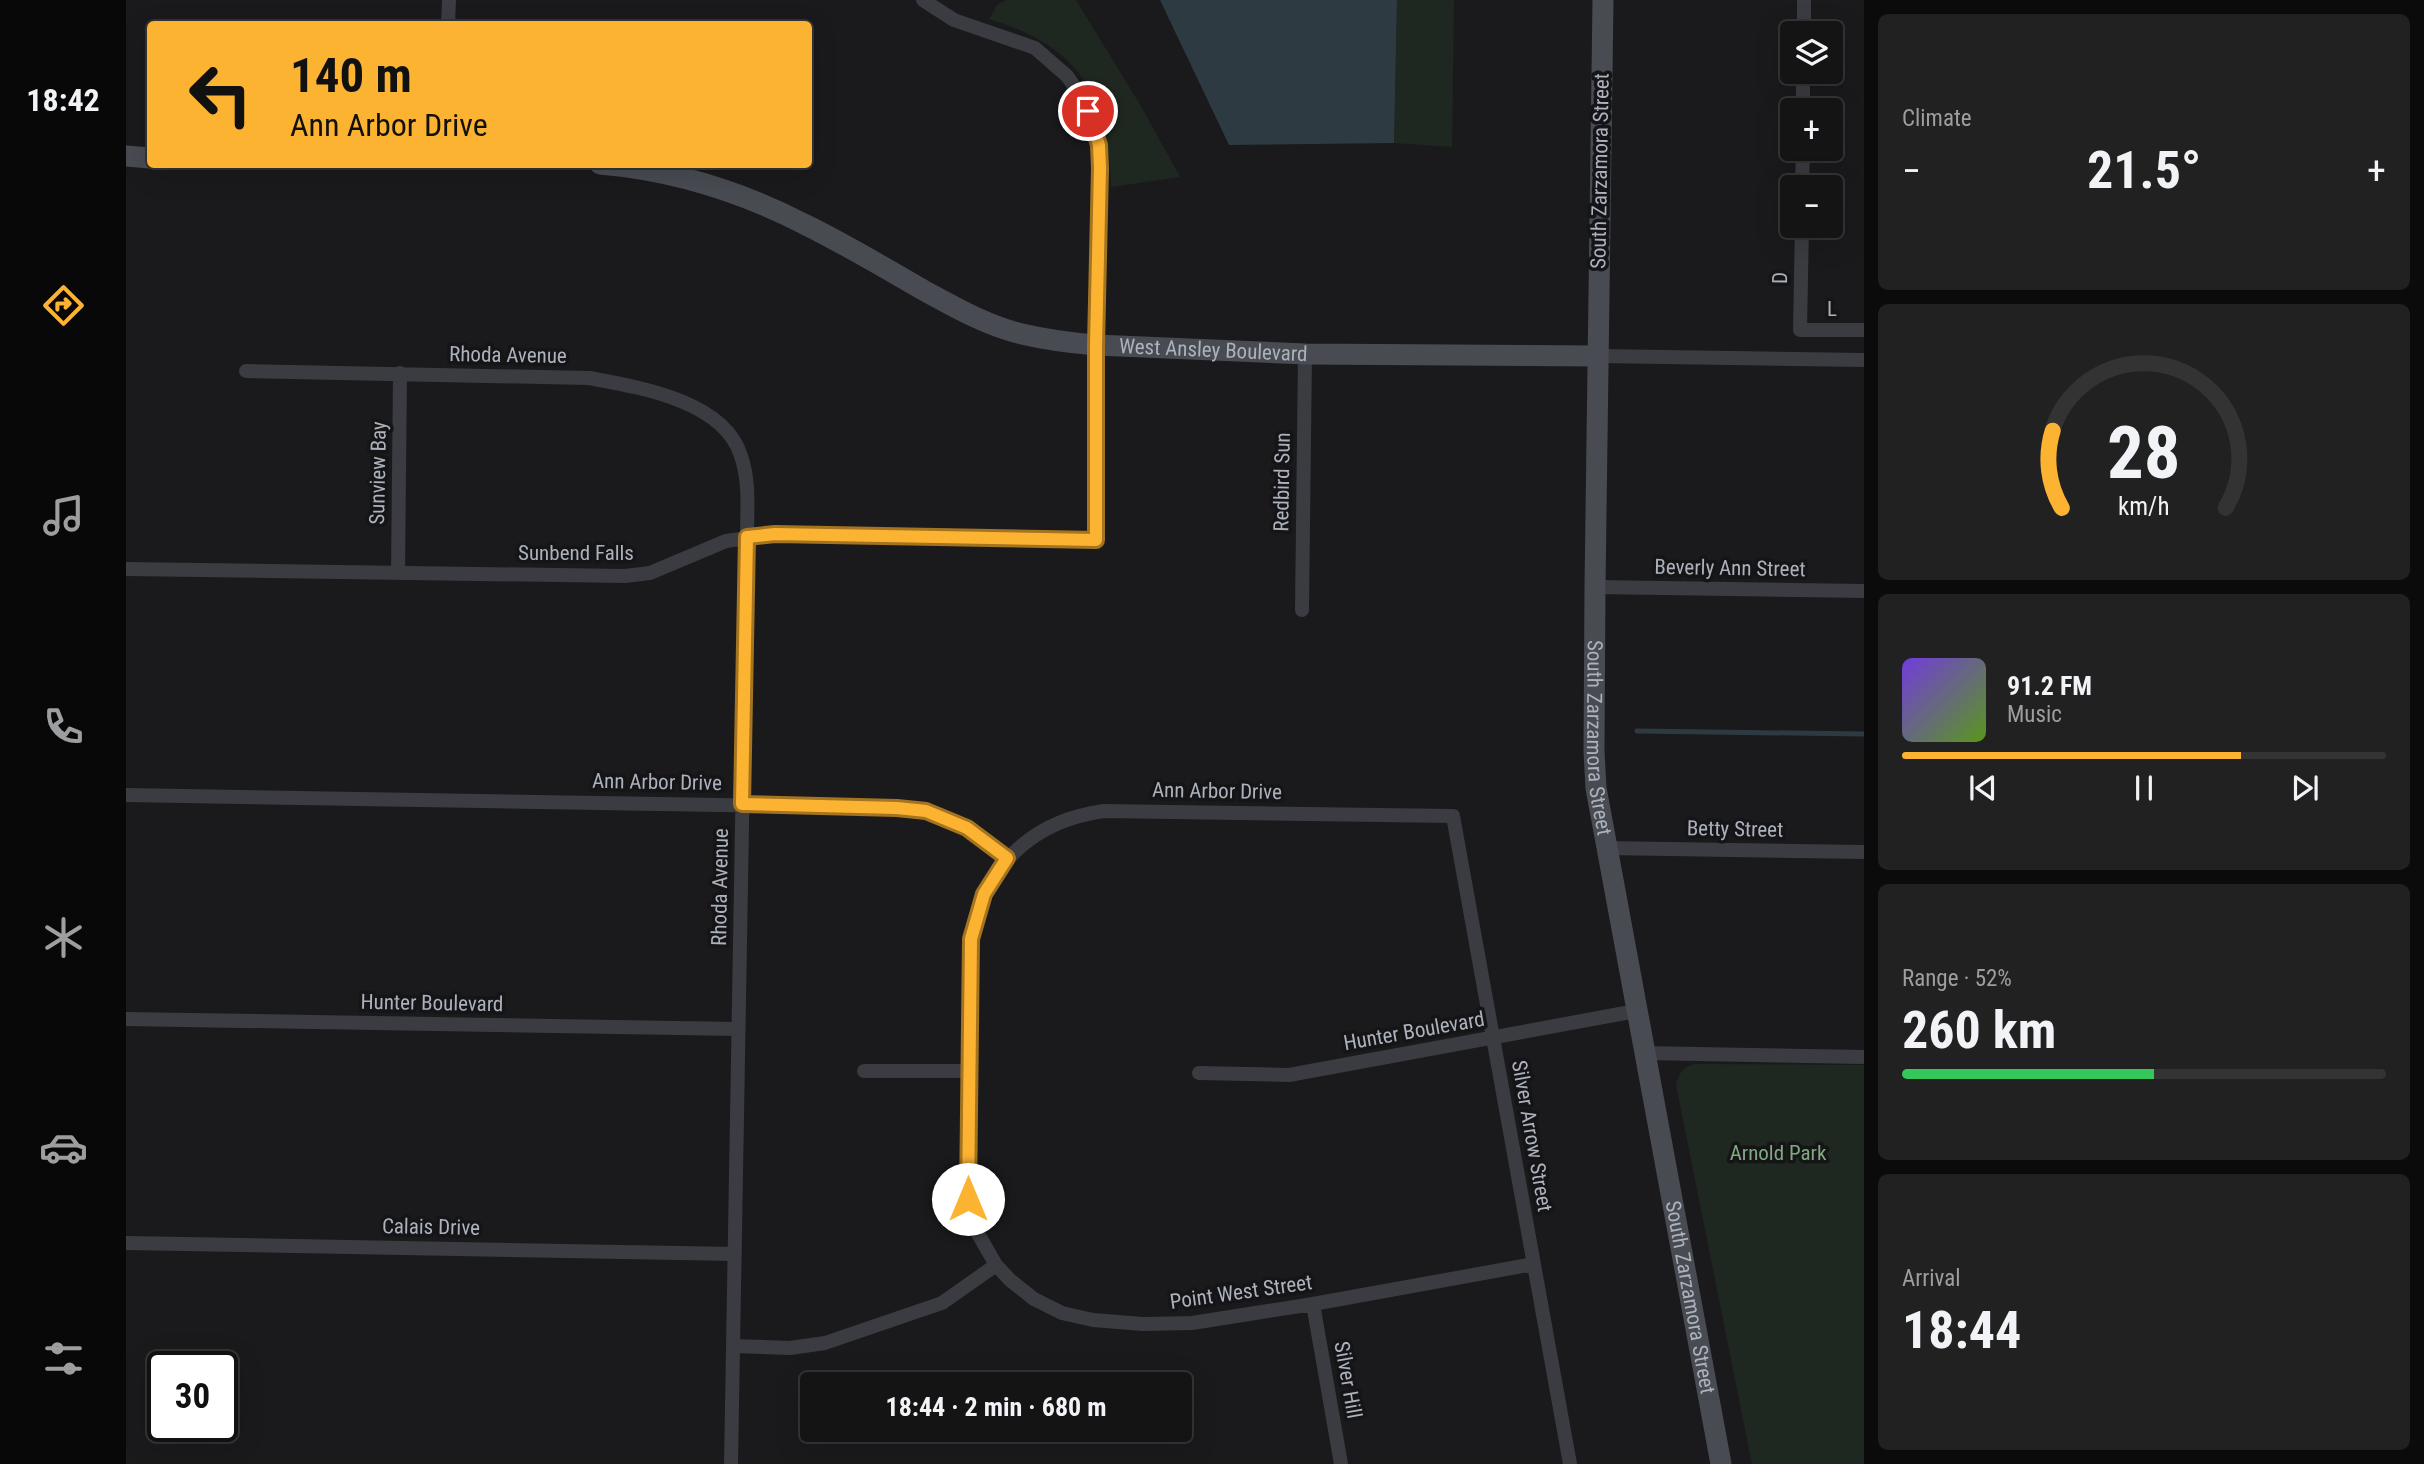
<!DOCTYPE html>
<html lang="en">
<head>
<meta charset="utf-8">
<style>
  :root { --surface:#141415; --page:#212122; --text:#f1f3f6; --muted:#9d9ea0; --line:#333334; --accent:#fdb332 }
  body { margin:0; font-family:"Roboto Condensed",sans-serif; background:var(--page); color:var(--text); height:100vh; display:flex; flex-direction:column; font-size:26px; white-space:nowrap }
  * { box-sizing:border-box; margin:0 }
  p { font-size:23px; color:var(--muted) }
  .icon { flex:none; width:38px; height:38px; fill:none; stroke:currentColor; stroke-width:2; stroke-linecap:round; stroke-linejoin:round }
  .map { position:relative; flex:1; overflow:hidden }
  .panel { display:flex; flex-direction:column; gap:14px; padding:14px; background:#0b0b0c; width:560px }
  .panel>* { flex:none }
  .top-card { position:absolute; left:21px; top:21px; width:665px; height:147px; border-radius:7px; box-shadow:0 7px 28px #0002,0 0 0 2px var(--line); background:#fdb332; color:#111; overflow:hidden }
  .buttons { position:absolute; left:1654px; top:21px; display:grid; gap:14px }
  .buttons a { display:grid; place-items:center; width:63px; height:63px; border-radius:7px; background:var(--surface); box-shadow:0 7px 28px #0002,0 0 0 2px var(--line); font-size:35px }
  .speed { position:absolute; left:21px; top:1351px; display:flex; gap:14px; font-size:35px; font-weight:700; text-align:center }
  .speed>* { display:grid; place-content:center; width:91px; height:91px; border-radius:50%; background:var(--surface); box-shadow:0 7px 28px #0002,0 0 0 2px var(--line); line-height:1 }
  .speed .limit { border:4px solid #111; border-radius:10px; background:#fff; color:#111 }
  .pin { position:absolute; display:grid; place-items:center; width:60px; height:60px; color:#fff; margin:-30px; border:4px solid #fff; border-radius:50%; box-shadow:0 2px 7px #0007 }
  .me { position:absolute; width:77px; margin:-38px; rotate:0deg; stroke-linejoin:round; filter:drop-shadow(0 0 5px #0008) }
  .turn { display:flex; align-items:center; gap:24px; height:147px; padding:0 28px; font-size:32px }
  .turn .icon { width:91px; height:91px; stroke-width:2.5 }
  .turn b { display:block; font-size:49px; line-height:60px }
  .big { font-size:52px; font-weight:700; line-height:1.1 }
  .panel .widget { flex:1; display:flex; flex-direction:column; justify-content:center; gap:10px; min-width:0; padding:0 24px; border-radius:10px; background:var(--page) }
  .panel .dial { align-items:center; gap:0 }
  .dial svg { height:182px; overflow:visible; fill:none; stroke:var(--line); stroke-width:7; stroke-linecap:round; text-anchor:middle }
  .dial text { fill:var(--text); stroke:none }
  .song { display:flex; align-items:center; gap:21px }
  .cover { width:84px; height:84px; border-radius:10px; background:linear-gradient(135deg,hsl(260 70% 55%),hsl(90 70% 35%)) }
  .played { height:7px; border-radius:4px; background:linear-gradient(90deg,var(--accent) 70%,var(--line) 70%) }
  .keys { display:flex; justify-content:space-around; direction:ltr }
  .heat { display:flex; justify-content:space-between; align-items:center; font-size:38px; direction:ltr }
  .charge { height:10px; border-radius:5px; background:linear-gradient(90deg,#34c759 52%,var(--line) 0) }
  .trip { position:absolute; left:674px; top:1372px; width:392px; height:70px; border-radius:7px; background:var(--surface); box-shadow:0 7px 28px #0002,0 0 0 2px var(--line); font-weight:700; line-height:70px; text-align:center }
  main { display:flex; flex:1; min-height:0 }
  .tabs { display:flex; flex-direction:column; width:126px; justify-content:space-around; align-items:center; background:#080808; color:var(--muted) }
  .tabs .icon { width:49px; height:49px }
  .tabs .on { color:var(--accent) }
  .tabs b { font-size:32px; color:var(--text) }
  .map>svg:first-child { display:block }
  .green { fill:#1f2820 }
  .water { fill:#2e3a42 }
  .lines { fill:none; stroke-linecap:round; stroke-linejoin:round }
  .stream { stroke:#2e3a42; stroke-width:5 }
  .street { stroke:#3a3c42; stroke-width:14 }
  .secondary { stroke:#484b52; stroke-width:21 }
  .route-casing { stroke:#a47420; stroke-width:18 }
  .route { stroke:#fdb332; stroke-width:12 }
  .labels { text-anchor:middle; stroke-width:7; stroke-linejoin:round; paint-order:stroke }
  .street-label { font-size:21px; fill:#acb1bc; stroke:#151517 }
  .park-label { font-size:21px; fill:#82a883; stroke:#151517 }
</style>
</head>
<body>
<main>
<nav class="tabs">
<b>18:42</b>
<svg class="icon on" aria-label="directions" viewBox="0 0 24 24"><path d="M12 3l9 9-9 9-9-9zM9 14v-3h6M13 9l2 2-2 2"/></svg>
<svg class="icon" aria-label="music" viewBox="0 0 24 24"><path d="M9 18V5l10-2v13"/><circle cx="6" cy="18" r="3"/><circle cx="16" cy="16" r="3"/></svg>
<svg class="icon" aria-label="phone" viewBox="0 0 24 24"><path d="M5 4h4l2 5-3 2q2 4 5 5l2-3 5 2v4C11 20 4 13 5 4z"/></svg>
<svg class="icon" aria-label="climate" viewBox="0 0 24 24"><path d="M12 3v18M4 7l16 10M4 17L20 7"/></svg>
<svg class="icon" aria-label="car" viewBox="0 0 24 24"><path d="M5 17H2v-5l4-1 3-4h7l3 4 3 1v5h-3M9 17h6M6 11h13"/><circle cx="7" cy="17" r="2"/><circle cx="17" cy="17" r="2"/></svg>
<svg class="icon" aria-label="filters" viewBox="0 0 24 24"><path d="M4 7h16M4 17h16"/><circle cx="9" cy="7" r="2"/><circle cx="15" cy="17" r="2"/></svg>
</nav>
<div class="map">
<svg width="1738" height="1464" viewBox="0 0 1738 1464">
  <rect width="100%" height="100%" fill="#1a1a1c"/>
  <path class="green" d="M 880,0 L 950,0 L 1015,106 L 1054,177 L 985,187 C 984,96 953,46 863,19 L 871,5 Z
    M 1271,0 L 1328,0 L 1326,147 L 1268,143 Z
    M 1569,1064 L 1738,1065 L 1738,1464 L 1626,1464 L 1550,1085 C 1553,1073 1557,1067 1569,1064 Z"/>
  <path class="water" d="M 1034,0 L 1271,0 L 1268,143 L 1103,145 Z"/>
  <g class="lines">
    <path class="stream" d="M 1511,731 L 1738,734"/>
    <path class="street" d="M 322,24 L 323,0
      M 1678,33 L 1678,0
      M 1677,110 L 1677,72
      M 1676,187 L 1677,149
      M 1676,226 L 1674,330 L 1738,330
      M 1472,356 L 1738,360
      M 120,371 L 463,378 C 511,387 598,400 615,456 C 624,482 621,510 621,537 L 605,1464
      M 0,569 L 499,576 L 524,573 L 600,541 L 649,534 L 970,540 L 970,345 L 974,168 L 968,126 L 956,97 L 941,76 L 909,48 L 828,20 L 797,0
      M 272,573 L 274,373
      M 1469,587 L 1738,591
      M 1176,610 L 1179,354
      M 0,795 L 771,808 C 816,811 847,831 881,858
      M 1480,848 L 1738,852
      M 0,1019 L 612,1029
      M 1518,1053 L 1738,1057
      M 738,1071 L 842,1071
      M 1073,1073 L 1163,1075 L 1510,1011
      M 0,1243 L 609,1254
      M 1408,1264 L 1187,1304 L 1066,1323 L 1017,1324 L 967,1320 L 936,1313 L 908,1299 L 884,1280 L 870,1265 L 851,1232 L 842,1199 L 845,939 C 859,866 905,821 978,811 L 1327,816 C 1366,1032 1405,1248 1444,1464
      M 1187,1304 L 1215,1464
      M 608,1346 L 664,1348 L 699,1343 L 816,1303 L 870,1265"/>
    <g class="secondary">
      <path id="s1" d="M 1477,0 L 1469,587 L 1468,751 L 1470,788 L 1595,1464"/>
      <path d="M 0,156 L 24,158"/>
      <path id="s2" d="M 474,164 C 545,170 614,191 678,224 C 719,244 759,268 799,291 C 830,308 862,326 896,334 C 921,340 946,343 970,345 L 1179,354 L 1472,356"/>
    </g>
  </g>
  <g class="lines">
    <g class="route-casing">
      <path id="route" d="M 842,1199 L 845,939 L 858,894 L 881,858 L 841,828 L 800,811 L 771,808 L 616,804 L 621,537 L 649,534 L 970,540 L 970,345 L 974,168 L 973,145 L 962,111"/>
    </g>
    <use href="#route" class="route"/>
  </g>
  <g class="labels">
    <g class="street-label">
      <text transform="translate(1474 171) rotate(-89)" y="7">South Zarzamora Street</text>
      <text transform="translate(1654 278) rotate(-89)" y="7">D</text>
      <text x="1706" y="316">L</text>
      <text dy="7" stroke="none"><textPath href="#s2" startOffset="651">West Ansley Boulevard</textPath></text>
      <text transform="translate(382 355) rotate(1)" y="7">Rhoda Avenue</text>
      <text transform="translate(252 473) rotate(-89)" y="7">Sunview Bay</text>
      <text transform="translate(1156 482) rotate(-89)" y="7">Redbird Sun</text>
      <text x="450" y="560">Sunbend Falls</text>
      <text transform="translate(1604 568) rotate(1)" y="7">Beverly Ann Street</text>
      <text dy="7" stroke="none"><textPath href="#s1" startOffset="738">South Zarzamora Street</textPath></text>
      <text transform="translate(531 782) rotate(1)" y="7">Ann Arbor Drive</text>
      <text transform="translate(1091 791) rotate(1)" y="7">Ann Arbor Drive</text>
      <text transform="translate(1609 829) rotate(1)" y="7">Betty Street</text>
      <text transform="translate(594 887) rotate(-89)" y="7">Rhoda Avenue</text>
      <text transform="translate(306 1003) rotate(1)" y="7">Hunter Boulevard</text>
      <text transform="translate(1288 1031) rotate(-10)" y="7">Hunter Boulevard</text>
      <text transform="translate(1406 1136) rotate(80)" y="7">Silver Arrow Street</text>
      <text transform="translate(305 1227) rotate(1)" y="7">Calais Drive</text>
      <text transform="translate(1115 1292) rotate(-8)" y="7">Point West Street</text>
      <text dy="7" stroke="none"><textPath href="#s1" startOffset="1306">South Zarzamora Street</textPath></text>
      <text transform="translate(1222 1380) rotate(80)" y="7">Silver Hill</text>
    </g>
    <g class="park-label">
      <text x="1652" y="1160">Arnold Park</text>
    </g>
  </g>
</svg>
<div class="buttons">
<a><svg class="icon" aria-label="layers" viewBox="0 0 24 24"><path d="M12 4l9 5-9 5-9-5zM3 14l9 5 9-5"/></svg></a>
<a>+</a>
<a>−</a>
</div>
<div class="speed"><div class="limit">30</div></div>
<div class="pin" style="left:962px;top:111px;background:#d93025"><svg class="icon" aria-label="arrive" viewBox="0 0 24 24"><path d="M6 21V4h12l-3 4 3 4H6"/></svg></div>
<svg class="me" style="left:842px;top:1199px" viewBox="-20 -20 40 40"><circle r="19" fill="#fff"/><path d="M0-13L10 11 0 6-10 11z" fill="#fdb332"/></svg>
<div class="trip">18:44 · 2 min · 680 m</div>
<div class="top-card">
<div class="turn"><svg class="icon" aria-label="left" viewBox="0 0 24 24"><path d="M17 20v-9H6M10 6l-5 5 5 5"/></svg><div><b>140 m</b>Ann Arbor Drive</div></div>
</div>
</div>
<section class="panel">
<div class="widget"><p>Climate</p>
<div class="heat"><a>−</a><b class="big">21.5°</b><a>+</a></div>
</div>
<div class="widget dial"><svg viewBox="0 0 100 80">
<path d="M14 69A42 42 0 1 1 86 69"/>
<path d="M14 69A42 42 0 0 1 10 35" stroke="#fdb332"/>
<text x="50" y="56" font-size="32" font-weight="700">28</text>
<text x="50" y="72" font-size="11">km/h</text>
</svg></div>
<div class="widget">
<div class="song"><i class="cover"></i><div><b>91.2 FM</b><p>Music</p></div></div>
<div class="played"></div>
<div class="keys"><svg class="icon" aria-label="previous" viewBox="0 0 24 24"><path d="M18 5L8 12l10 7zM5 5v14"/></svg><svg class="icon" aria-label="pause" viewBox="0 0 24 24"><path d="M8 5v14M16 5v14"/></svg><svg class="icon" aria-label="next" viewBox="0 0 24 24"><path d="M6 5l10 7-10 7zM19 5v14"/></svg></div>
</div>
<div class="widget"><p>Range · 52%</p><b class="big">260 km</b><div class="charge"></div></div>
<div class="widget"><p>Arrival</p><b class="big">18:44</b></div>
</section>
</main>
</body>
</html>
